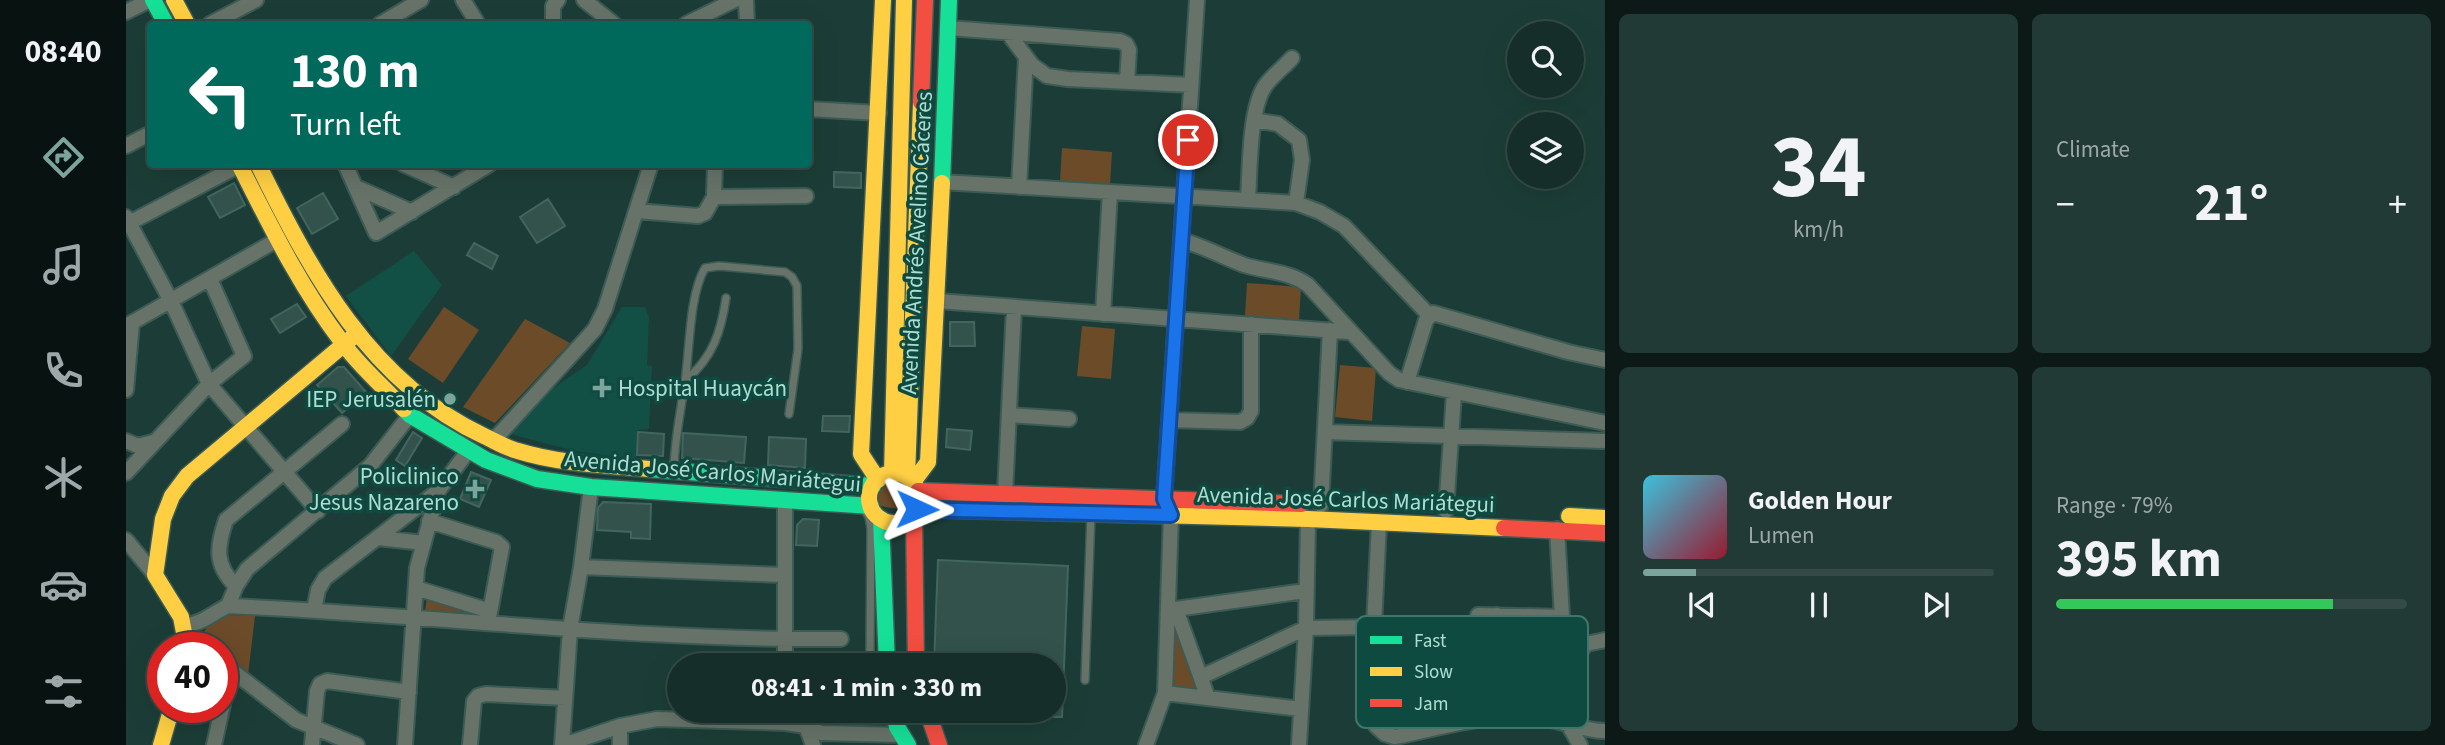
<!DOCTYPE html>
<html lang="en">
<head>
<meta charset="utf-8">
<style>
  :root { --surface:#152e29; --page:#223a35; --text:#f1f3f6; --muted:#9da8a8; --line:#344a46; --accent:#7ba59c }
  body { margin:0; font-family:"Source Sans 3",sans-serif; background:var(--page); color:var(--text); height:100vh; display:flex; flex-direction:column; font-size:26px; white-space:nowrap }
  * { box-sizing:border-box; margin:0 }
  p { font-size:23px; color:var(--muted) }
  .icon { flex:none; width:38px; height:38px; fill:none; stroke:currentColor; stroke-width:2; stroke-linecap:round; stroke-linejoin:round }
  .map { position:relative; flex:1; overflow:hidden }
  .details { display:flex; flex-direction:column; gap:14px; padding:14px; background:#0c1917; width:840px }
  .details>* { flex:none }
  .top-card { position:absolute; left:21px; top:21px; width:665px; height:147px; border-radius:7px; box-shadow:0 7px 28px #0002,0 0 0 2px var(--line); background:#00695c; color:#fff; overflow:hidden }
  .fabs { position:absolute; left:1381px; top:21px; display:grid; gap:14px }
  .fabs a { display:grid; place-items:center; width:77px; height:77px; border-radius:50%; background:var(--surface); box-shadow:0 7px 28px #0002,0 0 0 2px var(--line); font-size:35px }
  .speed { position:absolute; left:21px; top:632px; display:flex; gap:14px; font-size:35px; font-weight:700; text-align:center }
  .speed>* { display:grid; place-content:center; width:91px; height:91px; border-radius:50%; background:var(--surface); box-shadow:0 7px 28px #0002,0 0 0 2px var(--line); line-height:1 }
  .speed .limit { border:10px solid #d22; background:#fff; color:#111 }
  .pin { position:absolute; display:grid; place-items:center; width:60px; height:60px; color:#fff; margin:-30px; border:4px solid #fff; border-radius:50%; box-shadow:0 2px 7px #0007 }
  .me { position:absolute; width:77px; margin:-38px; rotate:91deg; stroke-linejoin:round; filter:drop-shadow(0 0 5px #0008) }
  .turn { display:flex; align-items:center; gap:24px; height:147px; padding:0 28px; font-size:32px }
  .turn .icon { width:91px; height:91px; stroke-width:2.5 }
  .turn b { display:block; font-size:49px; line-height:60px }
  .big { font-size:52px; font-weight:700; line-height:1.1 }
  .details .card { flex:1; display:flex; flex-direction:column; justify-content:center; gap:10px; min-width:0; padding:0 24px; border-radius:10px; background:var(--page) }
  .details .dial { align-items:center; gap:0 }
  .dial b { font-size:91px; line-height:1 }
  .song { display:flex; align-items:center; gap:21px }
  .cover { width:84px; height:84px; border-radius:10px; background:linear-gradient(135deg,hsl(190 70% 55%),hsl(350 70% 35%)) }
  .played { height:7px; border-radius:4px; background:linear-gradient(90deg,var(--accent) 15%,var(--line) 15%) }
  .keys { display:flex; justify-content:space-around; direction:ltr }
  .heat { display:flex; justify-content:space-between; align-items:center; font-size:38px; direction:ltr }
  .charge { height:10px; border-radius:5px; background:linear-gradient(90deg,#34c759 79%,var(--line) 0) }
  .details .tiles { flex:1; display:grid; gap:14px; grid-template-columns:repeat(2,1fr) }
  .trip { position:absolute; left:541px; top:653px; width:399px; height:70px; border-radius:35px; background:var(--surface); box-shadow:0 7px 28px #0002,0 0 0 2px var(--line); font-weight:700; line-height:70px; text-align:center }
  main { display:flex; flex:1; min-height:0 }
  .tab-bar { display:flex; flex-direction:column; width:126px; justify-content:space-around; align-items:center; background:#081210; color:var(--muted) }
  .tab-bar .icon { width:49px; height:49px }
  .tab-bar .on { color:var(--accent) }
  .tab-bar b { font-size:32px; color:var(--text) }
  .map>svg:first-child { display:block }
  .built { fill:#125046 }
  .green { fill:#6c4b29 }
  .building { fill:#33524c; stroke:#42665f; stroke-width:2 }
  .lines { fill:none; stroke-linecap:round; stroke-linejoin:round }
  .lane-casing { stroke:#3c5b54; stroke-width:10 }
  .street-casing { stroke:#3c5b54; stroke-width:18 }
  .fast-casing { stroke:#3c5b54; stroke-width:19 }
  .slow-casing { stroke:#3c5b54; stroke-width:19 }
  .jam-casing { stroke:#3c5b54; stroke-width:19 }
  .lane { stroke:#677369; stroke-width:7 }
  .street { stroke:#677369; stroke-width:14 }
  .fast { stroke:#16e098; stroke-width:16 }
  .slow { stroke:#ffcf43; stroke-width:16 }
  .jam { stroke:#f24e42; stroke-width:16 }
  .route-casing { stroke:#114b97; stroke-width:18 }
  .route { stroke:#1a73e8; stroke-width:12 }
  .poi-dot { fill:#7ba59c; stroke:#0f4a40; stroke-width:2.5 }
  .labels { text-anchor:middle; stroke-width:7; stroke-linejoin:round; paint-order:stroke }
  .street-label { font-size:23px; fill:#aeddd2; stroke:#0f4a40 }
  .poi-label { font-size:23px; fill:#aeddd2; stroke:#0f4a40; text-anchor:end }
  .key { fill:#0f4a40; stroke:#3f766c; stroke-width:2 }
  .key-label { font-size:19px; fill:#aeddd2 }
</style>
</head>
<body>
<main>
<nav class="tab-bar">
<b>08:40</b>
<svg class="icon on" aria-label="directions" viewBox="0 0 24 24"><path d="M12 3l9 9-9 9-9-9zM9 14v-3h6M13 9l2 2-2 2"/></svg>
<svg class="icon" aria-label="music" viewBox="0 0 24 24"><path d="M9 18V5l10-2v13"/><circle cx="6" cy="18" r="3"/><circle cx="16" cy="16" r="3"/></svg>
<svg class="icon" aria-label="phone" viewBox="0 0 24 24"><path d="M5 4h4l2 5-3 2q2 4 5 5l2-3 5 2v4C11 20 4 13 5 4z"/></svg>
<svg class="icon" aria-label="climate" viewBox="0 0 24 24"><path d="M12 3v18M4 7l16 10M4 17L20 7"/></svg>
<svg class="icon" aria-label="car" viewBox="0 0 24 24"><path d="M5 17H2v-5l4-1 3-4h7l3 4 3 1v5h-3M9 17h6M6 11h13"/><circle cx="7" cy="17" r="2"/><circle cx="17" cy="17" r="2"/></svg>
<svg class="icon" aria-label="filters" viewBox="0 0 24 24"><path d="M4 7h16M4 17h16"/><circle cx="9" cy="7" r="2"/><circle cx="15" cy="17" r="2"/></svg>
</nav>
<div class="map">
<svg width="1479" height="745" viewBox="0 0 1479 745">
  <rect width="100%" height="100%" fill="#1c3d37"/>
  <path class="built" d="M 288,251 L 316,285 L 265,356 L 220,296 Z
    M 496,307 L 519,307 L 523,318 L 521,365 L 526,366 L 523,429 L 511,430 L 510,460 L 444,450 L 385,434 L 414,397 L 461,365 Z"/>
  <path class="green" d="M 936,148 L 986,152 L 984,185 L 934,181 Z
    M 1121,283 L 1175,287 L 1173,320 L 1119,316 Z
    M 318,307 L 353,330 L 317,383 L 282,359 Z
    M 399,319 L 444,343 L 369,423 L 337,407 Z
    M 956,326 L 989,329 L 985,379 L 951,376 Z
    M 1214,365 L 1250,368 L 1246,421 L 1209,417 Z
    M 758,482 C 763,483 772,482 777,484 C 789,490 781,504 773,509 L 754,506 L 748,495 Z
    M 301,596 L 371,618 L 299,613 Z
    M 99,615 L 129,616 L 122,675 L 96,657 L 96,648 L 68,647 L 63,634 L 70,631 L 78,632 L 81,627 Z
    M 1046,629 L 1050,629 L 1072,692 L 1045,688 Z"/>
  <path class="building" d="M 708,172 L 735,173 L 735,188 L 708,187 Z
    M 108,183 L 119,205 L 94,218 L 82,197 Z
    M 197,193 L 212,219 L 186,234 L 171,208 Z
    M 422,199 L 439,226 L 411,243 L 394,217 Z
    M 348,243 L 372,256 L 366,269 L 341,255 Z
    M 171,304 L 180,317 L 154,333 L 145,319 Z
    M 824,322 L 848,322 L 849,346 L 824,346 Z
    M 212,367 L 218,367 L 240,392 L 216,413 L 191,385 Z
    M 697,416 L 724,416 L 723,432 L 696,431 Z
    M 821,429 L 846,431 L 844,450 L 820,447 Z
    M 287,432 L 296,438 L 279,466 L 270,460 Z
    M 512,432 L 538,434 L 537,456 L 511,455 Z
    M 557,433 L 620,437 L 618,463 L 556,458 Z
    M 643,437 L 680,439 L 679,468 L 642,465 Z
    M 345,472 L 365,480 L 353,507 L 334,499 Z
    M 477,502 L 525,504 L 524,539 L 505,538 L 505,532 L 471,530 L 472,508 Z
    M 677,519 L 693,520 L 691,546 L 670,545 L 671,525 Z
    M 812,560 L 942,566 L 936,717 L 928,717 L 928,665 L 808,665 Z"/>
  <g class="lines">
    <g class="lane-casing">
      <path id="lane" d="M 560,380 C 587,357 595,332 600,298
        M 548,467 C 549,437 555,410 559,381 C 564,349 563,295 579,268 L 593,266 L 659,272 L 666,277 L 671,286 L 672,349 L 663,414
        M 738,509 L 743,517 L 745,529 L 744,651 L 746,665
        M 959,680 L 965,514
        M 755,710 L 756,716 L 765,723"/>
    </g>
    <g class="street-casing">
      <path id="street" d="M 337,0 L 352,24
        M 458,0 L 488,24
        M 620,0 L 621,24
        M 0,12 L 24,0
        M 84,24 L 130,0
        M 254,24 L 295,0
        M 427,24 L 427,6 L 432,0
        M 560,24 L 609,0
        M 822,28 L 994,41 L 1000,44 L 1003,50 L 1001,82
        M 882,33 L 906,65 L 921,76 L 942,79 L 1065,85
        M 682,109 L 753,113
        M 1128,120 L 1152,124 L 1173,140 L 1176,160 L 1170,203
        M 0,146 L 21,135
        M 219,164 L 250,233 L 364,164
        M 277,164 L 328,187
        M 815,182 L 1170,203 L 1194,212 L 1218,226 L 1303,315
        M 230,187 L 286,212
        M 893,187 L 900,57
        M 588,197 L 680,196
        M 1122,200 C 1124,171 1123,109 1139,86 C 1146,76 1158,67 1166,58
        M 511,211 L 572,216 L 579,213 L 588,197 L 589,164
        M 0,217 L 45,301 L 83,384 L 192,511
        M 0,222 L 3,223 L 116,164
        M 1055,240 C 1077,246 1097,257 1118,265 C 1141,272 1162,271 1182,285 L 1263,373 L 1273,380 L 1479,423
        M 811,301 L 1223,332
        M 977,314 L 984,192
        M 0,326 L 151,240
        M 1281,382 L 1300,320 L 1307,313 L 1442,352 L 1479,360
        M 0,390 L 6,323
        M 883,415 L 943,419
        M 1043,420 L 1114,422 L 1121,418 L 1125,411 L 1125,324
        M 1199,432 L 1479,441
        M 0,441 L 12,446 L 27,442
        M 367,441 L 469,329 L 479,309 L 525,164
        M 0,473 L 83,384 L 118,356 L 84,279
        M 879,494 L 888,307
        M 1195,505 L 1204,330
        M 1320,511 L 1328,393
        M 303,521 L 370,542 L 376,547 L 362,623
        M 1253,522 L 1245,688 L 1250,726 L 1259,734 L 1269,737 C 1319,727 1369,710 1420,719 C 1441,722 1458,731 1479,731
        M 1431,529 L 1436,617 L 1433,702 L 1434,710 L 1454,745
        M 252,538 L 298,543
        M 0,540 L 29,575
        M 455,567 L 658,575
        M 110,586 C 88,565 91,546 100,520 L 216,424
        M 290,588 L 364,611
        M 102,606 L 110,586 L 121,569 L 244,466 L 284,415
        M 1042,607 L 1050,609 L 1179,591
        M 1050,609 L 1082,698
        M 188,610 L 192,590 L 199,578 L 312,491 L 343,450
        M 1352,615 L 1436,617
        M 58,626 C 77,623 85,614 102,606 C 306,615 510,641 715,639
        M 96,663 L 170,720 L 231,745
        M 659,665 L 659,501
        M 1075,677 L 1180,628 L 1249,627
        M 1434,679 L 1460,644 L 1479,640
        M 1039,693 L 1175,709
        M 1367,717 L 1371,615
        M 494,726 L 494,745
        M 680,726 L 687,745
        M 88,745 L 105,668
        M 186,745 L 191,691 L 194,684 L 201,681 L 283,692
        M 279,745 L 291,568 L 312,491
        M 344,745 L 348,701 L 352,696 L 360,694 L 439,698
        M 436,745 L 444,629 L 455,567 L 465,487
        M 438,745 L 494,726 L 531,719 L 659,723 L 680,726 L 695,733 L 776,735
        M 1020,745 L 1039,693 L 1045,515 L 1038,499 L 1071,0
        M 1173,745 L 1180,628 L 1182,519"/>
    </g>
    <g class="fast-casing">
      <path id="fast" d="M 27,0 L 40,24
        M 816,183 L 823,0
        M 278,409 L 284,415 L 360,460 L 411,479 L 465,487 L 745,506
        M 523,469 L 747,486
        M 755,519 L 761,665
        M 768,710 L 771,727 L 782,745"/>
    </g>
    <g class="slow-casing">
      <path id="slow" d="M 48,0 L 61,24
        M 113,164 C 144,225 174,287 216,342 C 233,366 258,387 278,409
        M 132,164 C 185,272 244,383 358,436 C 369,441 380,448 392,451 C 434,464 479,465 523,469
        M743 498a25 25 0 1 1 50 0a25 25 0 1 1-50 0Z
        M 766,474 L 778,0
        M 781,477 L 795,102
        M 752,480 L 735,454 L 757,0
        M 787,482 L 802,462 L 816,183
        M 791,509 L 1182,519 L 1378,528
        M 1443,516 L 1479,518
        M 61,648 L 55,617 L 29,575 L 37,519 L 46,496 L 61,476 L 228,336
        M 35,745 L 46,707"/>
    </g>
    <g class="jam-casing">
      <path id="jam" d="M 795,102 L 799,0
        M 792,491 L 1176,504
        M 788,515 L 790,665
        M 1378,528 L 1479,533
        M 801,710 L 813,745"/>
    </g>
    <use href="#lane" class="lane"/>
    <use href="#street" class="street"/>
    <use href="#fast" class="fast"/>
    <use href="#slow" class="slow"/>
    <use href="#jam" class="jam"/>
  </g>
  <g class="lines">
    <g class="route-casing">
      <path id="route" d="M 791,509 L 1045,515 L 1038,499 L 1062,140"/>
    </g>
    <use href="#route" class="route"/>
  </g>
  <g class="poi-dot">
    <path d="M472.5 377.5h7v7h7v7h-7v7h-7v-7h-7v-7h7z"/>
    <circle cx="324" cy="399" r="7"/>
    <path d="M345.5 478.5h7v7h7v7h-7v7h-7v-7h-7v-7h7z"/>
  </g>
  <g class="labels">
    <g class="street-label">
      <text transform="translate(790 243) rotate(-87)" y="8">Avenida Andrés Avelino Cáceres</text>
      <text transform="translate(587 471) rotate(5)" y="8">Avenida José Carlos Mariátegui</text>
      <text transform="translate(1220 499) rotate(2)" y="8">Avenida José Carlos Mariátegui</text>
    </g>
    <g class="poi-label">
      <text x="492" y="396" text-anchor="start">Hospital Huaycán</text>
      <text x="310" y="407">IEP Jerusalén</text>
      <text x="333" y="484">Policlinico<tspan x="333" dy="26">Jesus Nazareno</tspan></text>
    </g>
  </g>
  <rect x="1230" y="616" width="232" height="112" rx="10" class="key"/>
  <rect x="1244" y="636" width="32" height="8" fill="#16e098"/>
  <rect x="1244" y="667" width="32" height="9" fill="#ffcf43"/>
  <rect x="1244" y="699" width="32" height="8" fill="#f24e42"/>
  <g class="key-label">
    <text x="1288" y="647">Fast</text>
    <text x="1288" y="678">Slow</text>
    <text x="1288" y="710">Jam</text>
  </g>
</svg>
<div class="fabs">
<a><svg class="icon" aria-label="search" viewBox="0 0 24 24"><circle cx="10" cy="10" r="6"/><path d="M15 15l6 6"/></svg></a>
<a><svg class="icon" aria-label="layers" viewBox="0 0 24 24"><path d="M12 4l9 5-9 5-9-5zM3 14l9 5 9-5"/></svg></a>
</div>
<div class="speed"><div class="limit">40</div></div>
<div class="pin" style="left:1062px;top:140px;background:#d93025"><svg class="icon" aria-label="arrive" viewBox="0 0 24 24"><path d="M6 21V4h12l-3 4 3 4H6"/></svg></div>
<svg class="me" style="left:791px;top:509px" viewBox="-20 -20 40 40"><path d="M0-17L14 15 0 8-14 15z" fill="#1a73e8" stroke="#fff" stroke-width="4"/></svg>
<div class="trip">08:41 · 1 min · 330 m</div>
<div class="top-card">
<div class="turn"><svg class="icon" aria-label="left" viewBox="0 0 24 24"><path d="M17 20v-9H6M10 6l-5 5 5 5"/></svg><div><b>130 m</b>Turn left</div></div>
</div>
</div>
<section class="details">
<div class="tiles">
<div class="card dial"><b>34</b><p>km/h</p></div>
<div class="card"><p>Climate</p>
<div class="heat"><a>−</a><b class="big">21°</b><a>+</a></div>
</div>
<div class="card">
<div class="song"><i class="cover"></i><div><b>Golden Hour</b><p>Lumen</p></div></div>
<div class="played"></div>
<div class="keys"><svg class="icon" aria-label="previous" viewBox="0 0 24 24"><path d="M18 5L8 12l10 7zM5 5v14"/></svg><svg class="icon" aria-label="pause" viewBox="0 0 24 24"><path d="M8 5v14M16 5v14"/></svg><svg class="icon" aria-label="next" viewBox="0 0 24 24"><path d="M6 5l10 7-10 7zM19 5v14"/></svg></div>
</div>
<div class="card"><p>Range · 79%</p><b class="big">395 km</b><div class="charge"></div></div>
</div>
</section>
</main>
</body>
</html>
